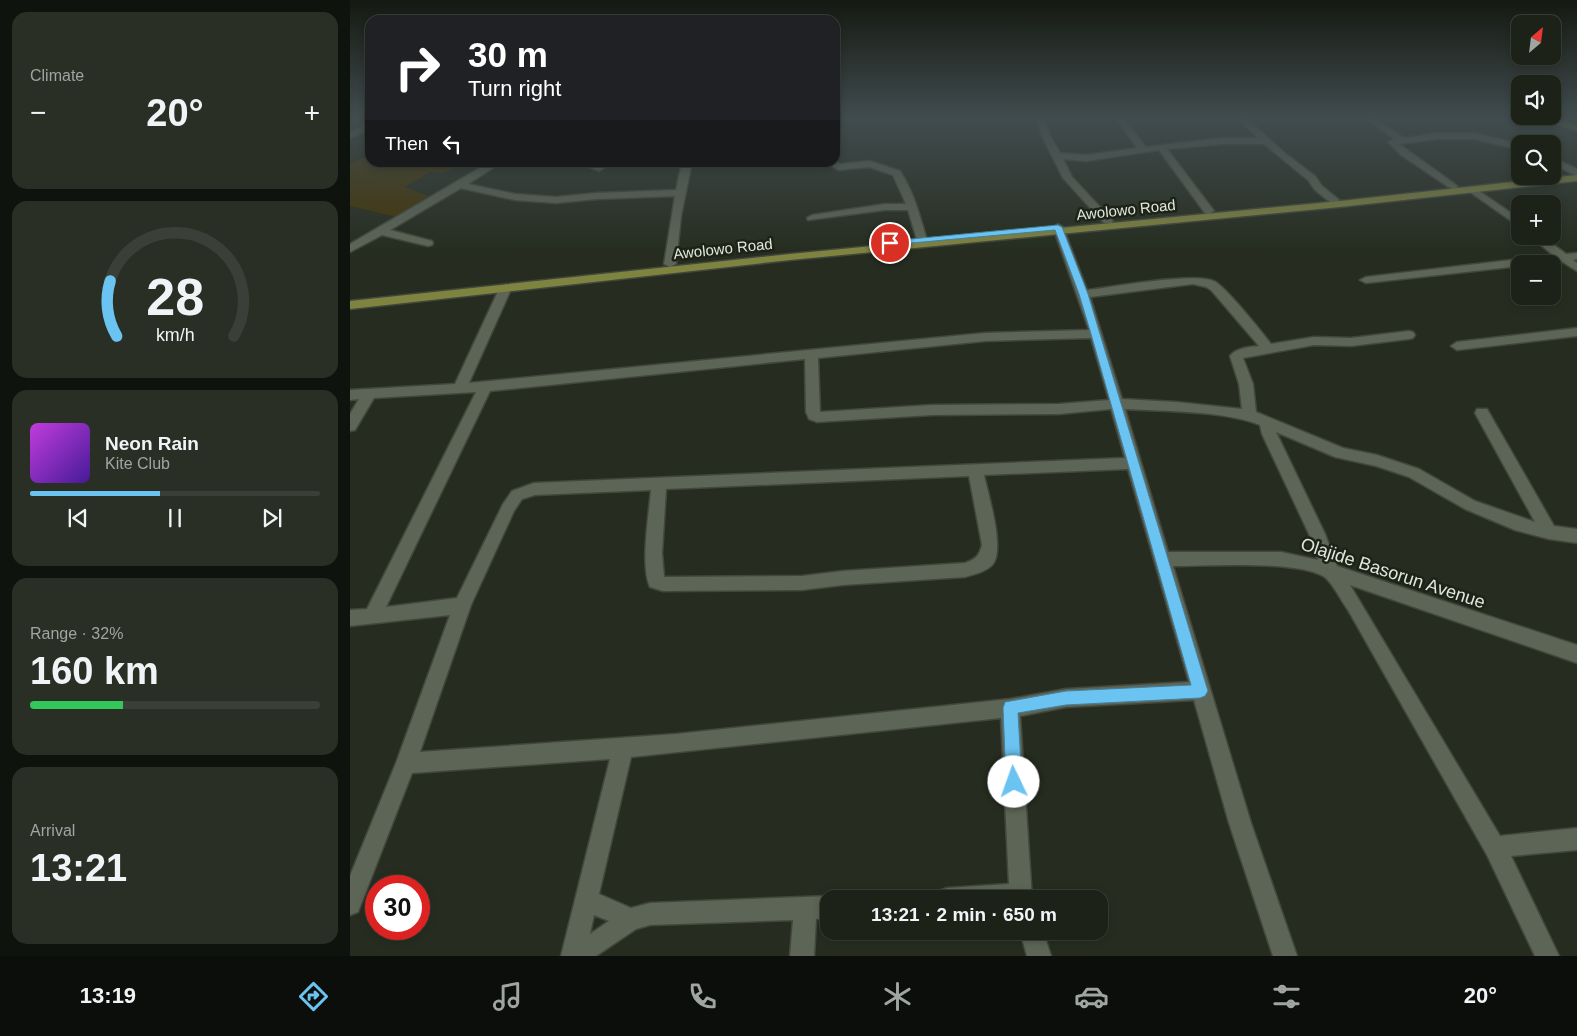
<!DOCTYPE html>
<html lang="en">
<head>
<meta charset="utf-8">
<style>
  :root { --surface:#1c2218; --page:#292f25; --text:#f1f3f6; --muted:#a0a4a2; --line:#3a3f37; --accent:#6ac3f1 }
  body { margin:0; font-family:Arial,sans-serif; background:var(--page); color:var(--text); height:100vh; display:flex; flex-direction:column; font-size:19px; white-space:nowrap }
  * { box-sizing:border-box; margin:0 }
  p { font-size:16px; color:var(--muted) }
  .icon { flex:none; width:28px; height:28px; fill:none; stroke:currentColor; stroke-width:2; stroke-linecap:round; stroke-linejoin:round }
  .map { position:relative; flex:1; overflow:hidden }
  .side { display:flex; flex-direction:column; gap:12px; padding:12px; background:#0f130d; width:350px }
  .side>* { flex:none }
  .hud { position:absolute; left:15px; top:15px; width:475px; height:152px; border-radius:15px; box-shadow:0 2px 8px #0003,0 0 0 1px var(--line); background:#202124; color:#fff; overflow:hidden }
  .needle { width:32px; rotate:28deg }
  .buttons { position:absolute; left:1161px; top:15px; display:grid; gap:10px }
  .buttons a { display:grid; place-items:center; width:50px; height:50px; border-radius:10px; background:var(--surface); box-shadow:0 2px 8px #0003,0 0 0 1px var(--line); font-size:25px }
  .speed { position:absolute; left:15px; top:875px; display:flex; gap:10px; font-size:25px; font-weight:700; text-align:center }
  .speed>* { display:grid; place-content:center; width:65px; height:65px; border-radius:50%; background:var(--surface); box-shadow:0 2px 8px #0003,0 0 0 1px var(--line); line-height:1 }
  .speed .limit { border:8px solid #d22; background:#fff; color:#111 }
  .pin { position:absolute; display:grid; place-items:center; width:42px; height:42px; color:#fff; margin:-21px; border:2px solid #fff; border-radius:50%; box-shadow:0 1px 5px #0007 }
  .me { position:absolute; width:55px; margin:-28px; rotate:357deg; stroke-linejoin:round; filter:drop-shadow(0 0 4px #0008) }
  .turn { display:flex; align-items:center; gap:18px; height:105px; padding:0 20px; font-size:22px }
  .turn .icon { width:65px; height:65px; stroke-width:2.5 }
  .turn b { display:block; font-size:35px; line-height:42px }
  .then { display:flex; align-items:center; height:48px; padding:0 20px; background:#0003; gap:10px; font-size:19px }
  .big { font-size:38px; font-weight:700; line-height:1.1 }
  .side .card { flex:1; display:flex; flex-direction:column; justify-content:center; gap:8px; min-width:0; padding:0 18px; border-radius:15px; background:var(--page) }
  .side .dial { align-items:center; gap:0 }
  .dial svg { height:130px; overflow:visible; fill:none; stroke:var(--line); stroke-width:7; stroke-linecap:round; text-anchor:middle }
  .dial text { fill:var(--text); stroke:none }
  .song { display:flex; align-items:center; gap:15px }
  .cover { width:60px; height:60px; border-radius:8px; background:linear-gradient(135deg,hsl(290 70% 55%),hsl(260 70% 35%)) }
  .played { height:5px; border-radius:2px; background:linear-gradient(90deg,var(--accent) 45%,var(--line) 45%) }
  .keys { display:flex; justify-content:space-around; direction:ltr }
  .heat { display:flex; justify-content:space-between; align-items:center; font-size:28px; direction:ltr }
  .charge { height:8px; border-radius:4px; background:linear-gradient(90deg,#34c759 32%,var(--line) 0) }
  .trip { position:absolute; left:470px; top:890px; width:288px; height:50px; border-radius:15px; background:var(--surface); box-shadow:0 2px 8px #0003,0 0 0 1px var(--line); font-weight:700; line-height:50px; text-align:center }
  .dock { display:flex; height:80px; justify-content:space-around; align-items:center; background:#0b0e0a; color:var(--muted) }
  .dock .icon { width:35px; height:35px }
  .dock .on { color:var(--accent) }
  .dock b { font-size:22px; color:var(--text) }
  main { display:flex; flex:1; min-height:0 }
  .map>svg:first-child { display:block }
  .green { fill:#443506 }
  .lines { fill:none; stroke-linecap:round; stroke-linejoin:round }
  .minor-casing { stroke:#42473c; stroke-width:3 }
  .major-casing { stroke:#42473c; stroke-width:3 }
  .minor { fill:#5d6556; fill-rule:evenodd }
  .major { fill:#7f8340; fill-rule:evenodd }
  .route { fill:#6ac3f1; stroke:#457f9d }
  .labels { text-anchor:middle; stroke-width:5; stroke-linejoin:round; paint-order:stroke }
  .far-street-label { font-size:15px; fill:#e2e7de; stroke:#1d2316 }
  .street-label { font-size:18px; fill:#e2e7de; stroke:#1d2316 }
</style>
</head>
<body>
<main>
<section class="side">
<div class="card"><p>Climate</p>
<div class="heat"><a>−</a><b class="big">20°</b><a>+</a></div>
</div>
<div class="card dial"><svg viewBox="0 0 100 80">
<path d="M14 69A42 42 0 1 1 86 69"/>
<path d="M14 69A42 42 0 0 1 10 35" stroke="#6ac3f1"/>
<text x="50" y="56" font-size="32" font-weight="700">28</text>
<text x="50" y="72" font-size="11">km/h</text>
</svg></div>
<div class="card">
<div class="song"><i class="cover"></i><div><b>Neon Rain</b><p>Kite Club</p></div></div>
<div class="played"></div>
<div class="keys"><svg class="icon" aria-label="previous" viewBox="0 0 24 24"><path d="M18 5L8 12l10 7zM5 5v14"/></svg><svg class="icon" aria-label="pause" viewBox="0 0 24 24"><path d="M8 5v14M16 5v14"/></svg><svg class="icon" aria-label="next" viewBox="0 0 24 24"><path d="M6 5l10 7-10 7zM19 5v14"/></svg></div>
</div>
<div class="card"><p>Range · 32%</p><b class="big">160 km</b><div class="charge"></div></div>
<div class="card"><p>Arrival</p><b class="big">13:21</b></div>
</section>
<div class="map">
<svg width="1227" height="956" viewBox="0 0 1227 956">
  <rect width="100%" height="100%" fill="#262d20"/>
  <path class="green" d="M 20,155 L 20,162 L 112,163 L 94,173 L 80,172 L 55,187 L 78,196 L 47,217 L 0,206 L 0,164 Z"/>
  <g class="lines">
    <g class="minor-casing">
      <path id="minor" d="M 686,117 L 694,117 L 699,134 L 710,153 L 736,155 L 787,148 L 765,117 L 773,117 L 796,147 L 872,138 L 908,138 L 886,117 L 895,117 L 936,154 L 965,176 L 972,186 L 989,200 L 988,202 L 980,202 L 965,190 L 958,180 L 914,144 L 872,144 L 817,149 L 864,211 L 859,214 L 855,213 L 809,150 L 736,161 L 713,159 L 722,177 L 763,221 L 762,223 L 754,223 L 713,178 L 691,134 Z
        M 1013,117 L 1022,117 L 1054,138 L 1087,133 L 1125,133 L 1170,144 L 1170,150 L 1125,139 L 1087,139 L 1049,144 L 1106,185 L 1108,187 L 1103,190 L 1051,155 L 1038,142 L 1044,139 Z
        M 20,123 L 20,129 L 0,138 L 0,132 Z
        M 1202,157 L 1227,169 L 1227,176 L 1202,164 Z
        M 485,161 L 490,164 L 520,161 L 550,171 C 564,192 570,217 577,240 L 576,242 L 568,242 L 567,240 L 558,210 L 535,210 L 458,220 L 457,218 L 462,215 L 535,204 L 556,204 L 543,175 L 519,167 L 488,170 L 477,162 L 485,162 Z
        M 140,162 L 152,162 L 118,184 L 165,194 L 206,197 L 247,193 L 326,190 L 332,162 L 342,162 L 331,216 L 326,264 L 320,267 L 314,264 L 325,196 L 247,199 L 206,203 L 165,200 L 111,188 L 40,230 L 82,241 L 83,243 L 82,245 L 78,246 L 32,235 L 0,252 L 0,244 Z
        M 226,162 L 241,162 L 254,168 L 249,171 Z
        M 1123,187 L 1170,219 L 1170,227 L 1120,192 L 1118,190 Z
        M 708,224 L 713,227 L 737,290 C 763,287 844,272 864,281 C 876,287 911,331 921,344 L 964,337 L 1001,338 L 1059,331 L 1063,332 L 1065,335 L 1063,338 L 1059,339 L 1001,346 L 964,345 L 893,358 L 903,384 L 906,412 L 993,448 L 1027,455 L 1069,469 L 1125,501 L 1185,522 L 1125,413 L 1127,409 L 1137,409 L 1204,526 L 1227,529 L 1227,543 L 1199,539 L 1165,530 L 1115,509 L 1059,477 L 1026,466 L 985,457 L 926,432 L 975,534 L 987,566 L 1227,645 L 1227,663 L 1000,585 L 1150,836 L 1227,828 L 1227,850 L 1161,856 L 1209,956 L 1185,956 L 1137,855 L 998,610 C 992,602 981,580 973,576 C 946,560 857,566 823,566 L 901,823 L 947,956 L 923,956 L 879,823 L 844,700 L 716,707 L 670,716 L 682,899 L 586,899 L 589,891 L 597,888 L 659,884 L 651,718 L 281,757 L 249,894 L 281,908 L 300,903 L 479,896 L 486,899 L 479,899 L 479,918 L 466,919 L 464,956 L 440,956 L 443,920 L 300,925 L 286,929 L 246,956 L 211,956 L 260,759 L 62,773 L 8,912 L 0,915 L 0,876 L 46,763 L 100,615 L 0,626 L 0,610 L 17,609 L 126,392 L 24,398 L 5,430 L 0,431 L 0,414 L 9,399 L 0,400 L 0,390 L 105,384 L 150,287 L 156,284 L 162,287 L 119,383 L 635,333 L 739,330 L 703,227 ZM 843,284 L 856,287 L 861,290 L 909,346 C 899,347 886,348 880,356 L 889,384 L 892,409 L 826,402 L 772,399 L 740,297 ZM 741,338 L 759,400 L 709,404 L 582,405 L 470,412 L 468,358 L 635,341 ZM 455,359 L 456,412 L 459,419 L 467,422 L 582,415 L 709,414 L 761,409 L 775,458 L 184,483 L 162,491 L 153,504 L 107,598 L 36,607 L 140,391 ZM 775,409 C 813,411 876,411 910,425 L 912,434 L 959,534 L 968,560 L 931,552 L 818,552 ZM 778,469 L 839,682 L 716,689 L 660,699 L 326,734 L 70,752 L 121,605 L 164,511 L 172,499 L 185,495 L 301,490 C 299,514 290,566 300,587 L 313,591 L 452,590 L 493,585 L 615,577 C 625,574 636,572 643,564 C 655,548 638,494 634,475 ZM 619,476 L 632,545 C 629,556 626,559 615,563 L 493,571 L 452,576 L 314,577 L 312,553 L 316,489 ZM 244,915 L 259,921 L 240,934 Z
        M 1180,236 L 1192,236 L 1216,254 L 1227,253 L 1227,259 L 1223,260 L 1227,263 L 1227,271 L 1211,261 L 1170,264 L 1170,266 L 1016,283 L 1010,280 L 1016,277 L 1203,255 Z
        M 1227,328 L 1227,336 L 1107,350 L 1101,346 L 1107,342 Z
        M 670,931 L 693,931 L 701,956 L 677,956 Z"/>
    </g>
    <g class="major-casing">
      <path id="major" d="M 1182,117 L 1194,117 L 1227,125 L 1227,131 Z
        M 1227,175 L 1227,181 L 990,207 L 440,260 L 0,309 L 0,301 L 440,254 L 990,201 Z"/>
    </g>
    <use href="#minor" class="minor"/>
    <use href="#major" class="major"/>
  </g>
  <linearGradient id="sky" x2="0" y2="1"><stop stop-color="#151912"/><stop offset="0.47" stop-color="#414c4e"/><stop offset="1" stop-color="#414c4e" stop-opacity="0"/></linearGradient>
  <rect width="1227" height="250" fill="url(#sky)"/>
  <path class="route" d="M 708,225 L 712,227 L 738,294 L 750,334 L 858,691 L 855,696 L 850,698 L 716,705 L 668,713 L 672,782 L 669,787 L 664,790 L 659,787 L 656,782 L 653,708 L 655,702 L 716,691 L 841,685 L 741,334 L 729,294 L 705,230 L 540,245 L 535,243 L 540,241 Z"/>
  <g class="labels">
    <g class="far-street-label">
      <text transform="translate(776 210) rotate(-6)" y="5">Awolowo Road</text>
      <text transform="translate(373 249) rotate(-6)" y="5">Awolowo Road</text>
    </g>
    <g class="street-label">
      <text transform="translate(1043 573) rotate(18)" y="6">Olajide Basorun Avenue</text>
    </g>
  </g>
</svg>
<div class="buttons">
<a><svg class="needle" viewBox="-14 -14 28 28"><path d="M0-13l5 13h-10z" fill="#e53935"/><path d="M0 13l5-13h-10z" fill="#a0a4a2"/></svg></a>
<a><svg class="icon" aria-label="sound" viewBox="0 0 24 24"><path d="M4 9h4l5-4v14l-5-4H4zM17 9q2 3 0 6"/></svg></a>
<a><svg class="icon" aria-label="search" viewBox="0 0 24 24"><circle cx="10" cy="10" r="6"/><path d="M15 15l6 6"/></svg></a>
<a>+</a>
<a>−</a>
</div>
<div class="speed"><div class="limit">30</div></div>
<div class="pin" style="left:540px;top:243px;background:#d93025"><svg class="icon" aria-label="arrive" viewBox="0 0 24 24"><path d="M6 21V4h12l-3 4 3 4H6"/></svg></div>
<svg class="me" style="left:664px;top:782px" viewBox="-20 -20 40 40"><circle r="19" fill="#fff"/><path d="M0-13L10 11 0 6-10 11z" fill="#6ac3f1"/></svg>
<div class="trip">13:21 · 2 min · 650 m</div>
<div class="hud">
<div class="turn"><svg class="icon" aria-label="right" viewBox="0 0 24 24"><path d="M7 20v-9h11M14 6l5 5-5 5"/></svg><div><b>30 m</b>Turn right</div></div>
<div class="then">Then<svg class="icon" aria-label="left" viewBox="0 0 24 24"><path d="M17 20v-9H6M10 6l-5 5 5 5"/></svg></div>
</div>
</div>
</main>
<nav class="dock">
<b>13:19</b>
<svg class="icon on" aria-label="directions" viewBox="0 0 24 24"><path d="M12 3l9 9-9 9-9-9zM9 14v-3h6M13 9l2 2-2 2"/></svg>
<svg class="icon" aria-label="music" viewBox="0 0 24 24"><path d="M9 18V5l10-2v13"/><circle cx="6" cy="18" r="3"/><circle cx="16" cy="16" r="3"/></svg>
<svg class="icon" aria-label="phone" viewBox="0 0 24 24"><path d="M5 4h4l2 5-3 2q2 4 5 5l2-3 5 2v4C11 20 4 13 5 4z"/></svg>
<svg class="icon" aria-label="climate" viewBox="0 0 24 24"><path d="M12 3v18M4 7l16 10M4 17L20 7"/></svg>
<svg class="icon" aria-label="car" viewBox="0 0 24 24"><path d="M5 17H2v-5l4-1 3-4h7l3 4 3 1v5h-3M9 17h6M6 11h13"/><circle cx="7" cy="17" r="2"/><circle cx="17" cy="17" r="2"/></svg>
<svg class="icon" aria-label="filters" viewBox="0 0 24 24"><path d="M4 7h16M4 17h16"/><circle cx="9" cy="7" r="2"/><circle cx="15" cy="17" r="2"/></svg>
<b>20°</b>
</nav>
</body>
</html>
